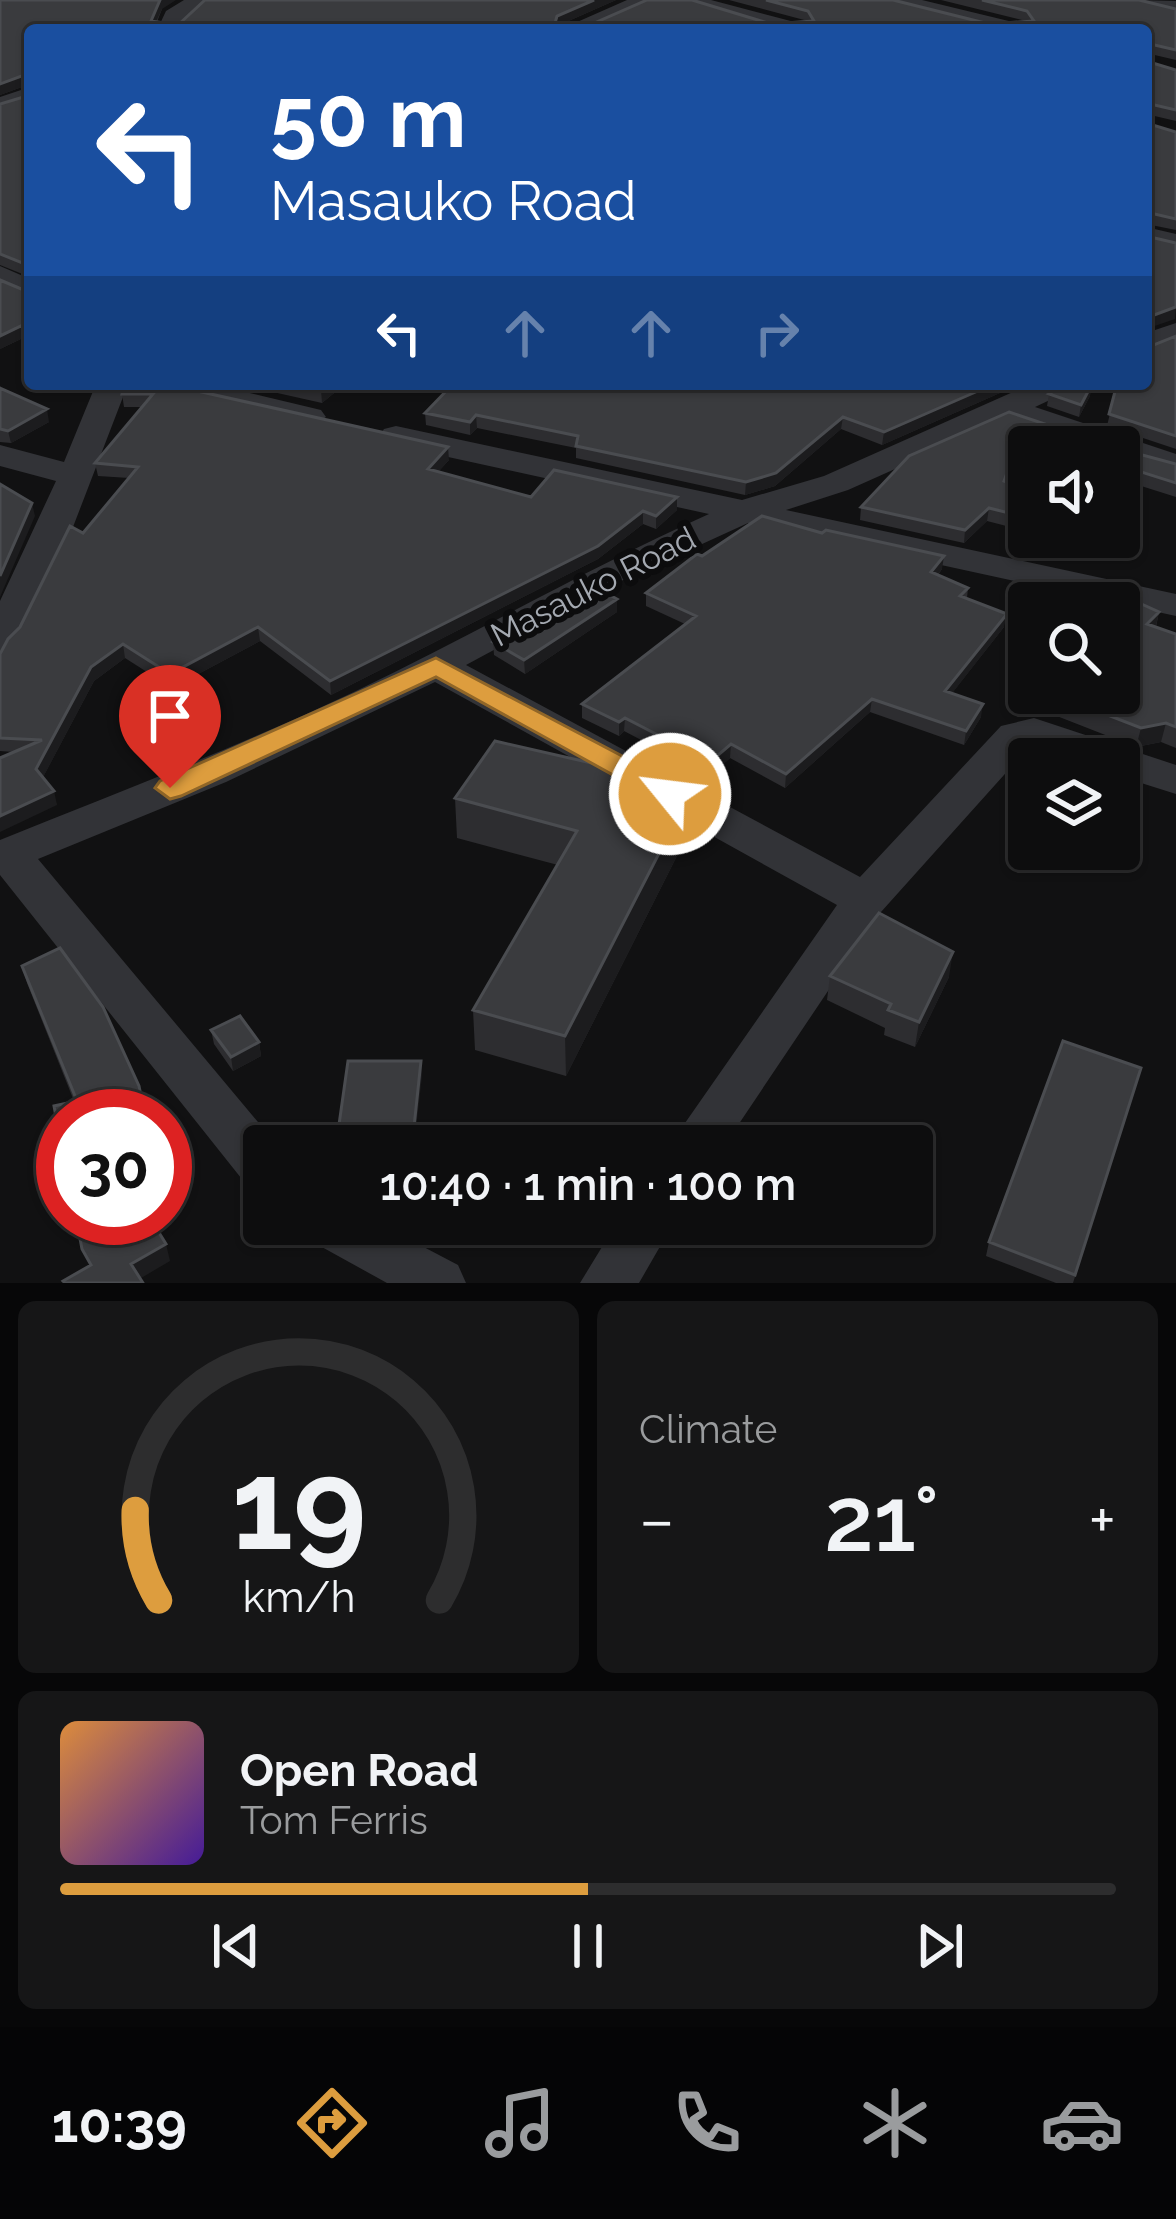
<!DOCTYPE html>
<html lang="en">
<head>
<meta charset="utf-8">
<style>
  :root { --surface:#0d0d0e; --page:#161617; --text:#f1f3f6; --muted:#9a9c9e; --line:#2d2d2e; --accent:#dd9d3e }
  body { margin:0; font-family:Raleway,sans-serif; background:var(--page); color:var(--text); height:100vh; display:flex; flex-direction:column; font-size:45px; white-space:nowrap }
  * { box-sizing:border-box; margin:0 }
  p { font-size:39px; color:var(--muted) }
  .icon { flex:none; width:66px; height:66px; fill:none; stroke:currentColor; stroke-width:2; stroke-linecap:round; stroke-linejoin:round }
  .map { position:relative; height:1283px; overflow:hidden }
  .drawer { display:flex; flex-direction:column; gap:18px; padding:18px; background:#070708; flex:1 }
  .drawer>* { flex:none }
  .banner { position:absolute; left:24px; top:24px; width:1128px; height:366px; border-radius:12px; box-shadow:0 3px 9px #0004,0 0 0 3px var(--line); background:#1a4fa0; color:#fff; overflow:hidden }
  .fabs { position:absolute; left:1008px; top:426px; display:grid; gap:24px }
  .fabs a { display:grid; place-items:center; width:132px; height:132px; border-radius:12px; background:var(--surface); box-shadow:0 3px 9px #0004,0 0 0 3px var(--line); font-size:60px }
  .speed { position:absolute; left:36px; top:1089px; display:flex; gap:24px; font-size:60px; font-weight:700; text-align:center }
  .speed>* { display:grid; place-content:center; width:156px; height:156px; border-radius:50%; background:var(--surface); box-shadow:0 3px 9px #0004,0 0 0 3px var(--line); line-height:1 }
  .speed .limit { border:18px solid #d22; background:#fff; color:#111 }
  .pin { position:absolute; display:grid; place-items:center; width:102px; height:102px; color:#fff; margin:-123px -51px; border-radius:50% 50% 50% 0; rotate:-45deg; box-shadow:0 0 12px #0007 }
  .pin .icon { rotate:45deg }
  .me { position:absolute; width:132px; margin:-66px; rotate:299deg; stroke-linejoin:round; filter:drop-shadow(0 0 9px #0008) }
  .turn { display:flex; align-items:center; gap:42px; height:252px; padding:0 48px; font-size:54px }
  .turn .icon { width:156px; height:156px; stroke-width:2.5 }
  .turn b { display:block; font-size:84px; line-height:102px }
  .lanes { display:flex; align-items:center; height:114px; padding:0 48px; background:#0003; justify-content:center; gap:60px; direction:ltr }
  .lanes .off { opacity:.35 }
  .big { font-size:90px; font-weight:600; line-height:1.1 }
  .drawer .tile { flex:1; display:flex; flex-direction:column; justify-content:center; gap:18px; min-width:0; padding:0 42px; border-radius:18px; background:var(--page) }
  .drawer .dial { align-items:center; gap:0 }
  .dial svg { height:312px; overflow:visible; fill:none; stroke:var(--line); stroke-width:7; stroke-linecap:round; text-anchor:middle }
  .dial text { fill:var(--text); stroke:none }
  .song { display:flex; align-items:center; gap:36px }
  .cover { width:144px; height:144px; border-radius:18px; background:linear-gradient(135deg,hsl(30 70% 55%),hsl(260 70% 35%)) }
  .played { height:12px; border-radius:6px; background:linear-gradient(90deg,var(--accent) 50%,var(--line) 50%) }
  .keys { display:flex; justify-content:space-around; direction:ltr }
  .heat { display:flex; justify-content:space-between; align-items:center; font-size:66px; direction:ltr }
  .drawer .tiles { flex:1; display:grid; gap:18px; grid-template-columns:1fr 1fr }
  .tile:last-child { grid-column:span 2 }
  .trip { position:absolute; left:243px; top:1125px; width:690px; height:120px; border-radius:12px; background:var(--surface); box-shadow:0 3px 9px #0004,0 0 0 3px var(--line); font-weight:600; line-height:120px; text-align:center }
  .menu { display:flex; height:192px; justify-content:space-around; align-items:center; background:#050506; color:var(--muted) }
  .menu .icon { width:84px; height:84px }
  .menu .current { color:var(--accent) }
  .menu b { font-size:54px; color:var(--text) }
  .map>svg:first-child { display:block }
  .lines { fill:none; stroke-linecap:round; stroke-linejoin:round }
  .street { fill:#323337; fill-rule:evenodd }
  .wall { fill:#2d2d30 }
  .shaded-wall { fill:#1c1c1e }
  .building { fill:#3a3b3e; stroke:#4a4c50; stroke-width:3 }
  .route { fill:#dd9d3e; stroke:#906628; stroke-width:3 }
  .labels { text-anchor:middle; stroke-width:12; stroke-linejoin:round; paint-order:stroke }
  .street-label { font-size:33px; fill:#a4a9b1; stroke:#0c0c0d }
</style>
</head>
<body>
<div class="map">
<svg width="1176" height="1283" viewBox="0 0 1176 1283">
  <rect width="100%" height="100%" fill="#111112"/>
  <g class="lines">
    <path class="street" d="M 184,0 L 210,0 L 184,20 L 179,30 L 157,30 L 166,11 Z
      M 627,0 L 658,0 L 590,30 L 559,30 Z
      M 675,0 L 711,0 L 806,25 L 809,30 L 772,30 Z
      M 884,0 L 922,0 L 1025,25 L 1028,30 L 989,30 L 887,5 Z
      M 1134,0 L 1176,1 L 1176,15 L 1137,5 Z
      M 30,87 L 30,102 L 0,112 L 0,97 Z
      M 1146,227 L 1176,234 L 1176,252 L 1146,244 Z
      M 0,266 L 30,279 L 30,299 L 0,286 Z
      M 1176,323 L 1176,343 L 1146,353 L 1146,333 Z
      M 96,384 L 128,384 L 68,540 L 19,639 L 14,647 L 0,651 L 0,601 L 56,481 L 0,466 L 0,445 L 64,462 Z
      M 156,384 L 212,384 L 321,410 L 326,417 L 309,427 L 161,391 Z
      M 1031,384 L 1074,384 L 1069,391 L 1035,407 L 1176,454 L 1176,475 L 1119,458 L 1119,447 L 1087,447 L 1007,419 L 848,490 L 786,510 L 1176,594 L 1176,616 L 748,523 L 619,582 L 466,665 L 860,877 L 1001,726 L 1034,718 L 1176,765 L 1176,794 L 1119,776 L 1119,759 L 1071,759 L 1030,746 L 881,912 L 724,1146 L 669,1146 L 837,905 L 435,682 L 226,782 L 38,859 L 278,1146 L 264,1146 L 264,1189 L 245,1183 L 0,875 L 0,840 C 119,792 240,746 356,691 C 475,634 588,568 709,514 L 384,443 L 379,436 L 384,429 L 396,426 L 742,500 L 824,476 Z
      M 303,1224 L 380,1224 L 458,1265 L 466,1283 L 387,1283 L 311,1241 Z
      M 616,1224 L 673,1224 L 639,1283 L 580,1283 Z"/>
  </g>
  <path class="wall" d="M 0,0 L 162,9 L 157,22 L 178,25 L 205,0 L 616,0 L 564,23 L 771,24 L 808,21 L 729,0 L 893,0 L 989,24 L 1026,21 L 941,0 L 1139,0 L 1176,9 L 1176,60 L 1146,53 L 1146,30 L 30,30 L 30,84 L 0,95 Z
    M 1146,61 L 1176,70 L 1176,121 L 1146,114 Z
    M 30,95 L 30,277 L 0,265 L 0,104 Z
    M 1146,123 L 1176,132 L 1176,230 L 1146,224 Z
    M 30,288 L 30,341 L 23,338 L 0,349 L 26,291 Z
    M 1176,336 L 1176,449 L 1107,426 L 1117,384 Z
    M 237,384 L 345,384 L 322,403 Z
    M 453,384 L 1020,384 L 882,445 L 841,429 L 775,486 L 745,495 L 576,458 L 576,448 L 477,428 L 470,435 L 426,425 L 425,413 Z
    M 169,386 L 449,460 L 438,472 L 531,497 L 677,497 L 677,510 L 656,529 L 643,524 L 598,559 L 331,695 L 260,641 L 172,688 L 125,658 L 94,681 L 43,777 L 57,805 L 14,752 L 0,751 L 0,654 L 83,533 L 129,478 L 98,476 L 95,463 L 142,407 L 124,407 L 122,394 Z
    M 0,388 L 49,422 L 11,443 L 0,442 Z
    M 1049,394 L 1090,396 L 1079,417 L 1047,406 Z
    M 1009,412 L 1066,431 L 1062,447 L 1029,447 L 1029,450 L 1019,446 L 1006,482 L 1029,490 L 1029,532 L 987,521 L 964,543 L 860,520 L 861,507 Z
    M 1119,447 L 1120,449 L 1176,464 L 1176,497 L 1119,479 Z
    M 702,556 L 942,569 L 938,575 L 968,588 L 967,598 L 1004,627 L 952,693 L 981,717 L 964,745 L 870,712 L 785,788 L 730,758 L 710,776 L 624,731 L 619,736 L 582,718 L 582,704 L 685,624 L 646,606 L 646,593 Z
    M 617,599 L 617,612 L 525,674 L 494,655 L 493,642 Z
    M 1159,612 L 1156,627 L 1176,634 L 1176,748 L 1161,742 L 1136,747 L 1044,711 L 1048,693 L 1119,693 Z
    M 455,798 L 708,798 L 705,842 L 684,842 L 566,1076 L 475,1050 L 473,1010 L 558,865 L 457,838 Z
    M 22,966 L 139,1086 L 74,1101 L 27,983 Z
    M 830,976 L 949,977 L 915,1047 L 884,1035 L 885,1028 L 827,1000 Z
    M 211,1030 L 259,1042 L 261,1056 L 233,1071 L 214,1044 Z
    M 1141,1068 L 1073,1283 L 1056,1283 L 986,1256 L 989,1242 Z"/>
  <path class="shaded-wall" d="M 160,0 L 176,0 L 162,9 L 152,30 L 151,21 Z
    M 594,0 L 616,0 L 557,26 L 555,30 L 557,16 Z
    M 30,73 L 30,84 L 0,95 L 0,84 Z
    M 1176,307 L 1175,319 L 1146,329 L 1146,318 Z
    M 21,326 L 23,338 L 0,349 L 0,336 Z
    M 329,384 L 345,384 L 322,403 L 321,390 Z
    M 994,384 L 1020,384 L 882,445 L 884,432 Z
    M 1093,384 L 1090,396 L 1079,417 L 1081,405 Z
    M 47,409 L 49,422 L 11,443 L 8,431 Z
    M 476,415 L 477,428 L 470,435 L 470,422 Z
    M 843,417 L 841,429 L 775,486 L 745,495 L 746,482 Z
    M 1021,434 L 1019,446 L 1002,494 L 1004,481 Z
    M 448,447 L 449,460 L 429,482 L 428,469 Z
    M 677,497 L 677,510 L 656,529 L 656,516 Z
    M 32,503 L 35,516 L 0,597 L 0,576 Z
    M 989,508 L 987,521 L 964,543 L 965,530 Z
    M 643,511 L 643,524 L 598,559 L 331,695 L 330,681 Z
    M 944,556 L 942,569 L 929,585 L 931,572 Z
    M 617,599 L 617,612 L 525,674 L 524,660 Z
    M 1159,612 L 1155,630 L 1147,624 Z
    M 1007,614 L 1004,627 L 943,705 L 945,691 Z
    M 258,627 L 260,641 L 172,688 L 170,674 Z
    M 123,644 L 125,658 L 94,681 L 40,783 L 36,769 L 91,667 Z
    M 872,699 L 870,712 L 785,788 L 786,774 Z
    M 983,704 L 981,717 L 964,745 L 966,731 Z
    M 625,718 L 624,731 L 619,736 L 619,722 Z
    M 1166,723 L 1161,742 L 1136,747 L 1141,728 Z
    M 731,744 L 730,758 L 710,776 L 710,762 Z
    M 54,791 L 57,805 L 0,832 L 0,816 Z
    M 685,803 L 684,842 L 566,1076 L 565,1036 Z
    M 953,952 L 949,977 L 915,1047 L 919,1022 Z
    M 259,1042 L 261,1056 L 233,1071 L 231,1057 Z
    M 421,1061 L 422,1076 L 414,1146 L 412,1146 Z
    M 166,1244 L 170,1261 L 136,1281 L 131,1264 Z"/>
  <path class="building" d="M 0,0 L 160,0 L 151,21 L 178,25 L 205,0 L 594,0 L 557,16 L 555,23 L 592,24 L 647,0 L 692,0 L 771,24 L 814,21 L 808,11 L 766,0 L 893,0 L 989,24 L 1034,21 L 1027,11 L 982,0 L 1139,0 L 1176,9 L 1176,50 L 1146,43 L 1146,30 L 30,30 L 30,73 L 0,84 Z
    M 1146,61 L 1176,70 L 1176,110 L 1146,103 Z
    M 30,95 L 30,266 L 0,254 L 0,104 Z
    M 1146,123 L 1176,132 L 1176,219 L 1146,212 Z
    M 1146,236 L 1176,243 L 1176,307 L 1146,318 Z
    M 0,280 L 26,291 L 30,288 L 30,330 L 21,326 L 0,336 Z
    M 1176,336 L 1176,436 L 1109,414 L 1117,384 L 1146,384 L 1146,348 Z
    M 125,384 L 166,384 L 448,447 L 428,469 L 531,497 L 554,470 L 677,497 L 656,516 L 643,511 L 598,546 L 330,681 L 258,627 L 170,674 L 123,644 L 91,667 L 36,769 L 54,791 L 0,816 L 0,758 L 42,740 L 0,738 L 0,654 L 8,639 L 20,627 L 70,526 L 83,533 L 138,467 L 95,463 L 153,394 L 122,394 Z
    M 292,384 L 329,384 L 321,390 Z
    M 453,384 L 994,384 L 884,432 L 843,417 L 776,473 L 746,482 L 576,446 L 578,436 L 476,415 L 470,422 L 425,413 Z
    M 1067,384 L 1092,384 L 1081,405 L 1049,394 Z
    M 0,388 L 47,409 L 8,431 L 0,429 Z
    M 1009,412 L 1066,431 L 1058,446 L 1021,434 L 1004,481 L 1029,490 L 1029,518 L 989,508 L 965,530 L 861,507 L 909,456 Z
    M 1103,439 L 1117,439 L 1120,449 L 1176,464 L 1176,483 L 1119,465 L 1119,447 L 1101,447 Z
    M 0,484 L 32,503 L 0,576 Z
    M 762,516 L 822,533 L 826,530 L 944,556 L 931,572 L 968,588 L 960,596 L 1007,614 L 945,691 L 983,704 L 966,731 L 872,699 L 786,774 L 731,744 L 710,762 L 625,718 L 619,722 L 582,704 L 696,616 L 646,593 L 697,554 L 702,556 Z
    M 595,587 L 617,599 L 524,660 L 493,642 Z
    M 1126,597 L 1159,612 L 1147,624 L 1176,634 L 1176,727 L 1166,723 L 1141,728 L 1051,693 L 1119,693 L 1119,604 Z
    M 495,741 L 679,783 L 708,798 L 707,803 L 685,803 L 565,1036 L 473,1010 L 577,831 L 455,798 Z
    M 879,913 L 953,952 L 919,1022 L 888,1010 L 891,1004 L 830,976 Z
    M 60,948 L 103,1007 L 139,1086 L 145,1116 L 63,1116 L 63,1154 L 54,1106 L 77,1101 L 22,966 Z
    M 240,1016 L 259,1042 L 231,1057 L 211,1030 Z
    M 1063,1041 L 1141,1068 L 1075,1275 L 989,1242 Z
    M 348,1061 L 421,1061 L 412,1146 L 336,1146 Z
    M 76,1218 L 150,1218 L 166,1244 L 131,1264 L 143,1283 L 65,1283 L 63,1281 L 91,1265 L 82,1249 Z"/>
  <path class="route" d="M 436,658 L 681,787 L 685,794 L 670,804 L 660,801 L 436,677 L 181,796 L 170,799 L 155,788 L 160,781 Z"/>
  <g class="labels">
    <g class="street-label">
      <text transform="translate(593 586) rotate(-27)" y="12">Masauko Road</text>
    </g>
  </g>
</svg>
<div class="fabs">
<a><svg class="icon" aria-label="sound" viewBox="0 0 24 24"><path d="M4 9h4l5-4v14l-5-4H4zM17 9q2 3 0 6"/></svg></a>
<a><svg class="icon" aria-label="search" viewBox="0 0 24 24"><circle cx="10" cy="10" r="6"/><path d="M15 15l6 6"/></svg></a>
<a><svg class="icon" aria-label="layers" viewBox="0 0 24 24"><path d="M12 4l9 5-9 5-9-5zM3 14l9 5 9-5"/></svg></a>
</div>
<div class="speed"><div class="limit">30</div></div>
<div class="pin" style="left:170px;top:788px;background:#d93025"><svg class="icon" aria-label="arrive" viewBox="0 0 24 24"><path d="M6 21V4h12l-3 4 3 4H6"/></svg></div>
<svg class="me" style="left:670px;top:794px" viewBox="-20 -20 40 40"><circle r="17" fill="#dd9d3e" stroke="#fff" stroke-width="3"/><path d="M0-11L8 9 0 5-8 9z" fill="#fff"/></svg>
<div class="trip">10:40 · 1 min · 100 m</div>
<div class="banner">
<div class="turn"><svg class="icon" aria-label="left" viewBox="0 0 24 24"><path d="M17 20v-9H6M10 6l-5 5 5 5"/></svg><div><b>50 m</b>Masauko Road</div></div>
<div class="lanes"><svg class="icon" aria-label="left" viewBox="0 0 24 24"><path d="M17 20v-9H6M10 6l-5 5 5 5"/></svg><svg class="icon off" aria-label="ahead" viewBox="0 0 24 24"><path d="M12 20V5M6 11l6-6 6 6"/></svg><svg class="icon off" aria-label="ahead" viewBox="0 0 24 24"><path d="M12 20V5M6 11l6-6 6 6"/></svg><svg class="icon off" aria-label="right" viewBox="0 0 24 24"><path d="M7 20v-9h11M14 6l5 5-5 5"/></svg></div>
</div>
</div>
<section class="drawer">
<div class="tiles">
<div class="tile dial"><svg viewBox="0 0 100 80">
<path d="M14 69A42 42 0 1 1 86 69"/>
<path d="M14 69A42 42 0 0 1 8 46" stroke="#dd9d3e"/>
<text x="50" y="56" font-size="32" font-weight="700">19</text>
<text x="50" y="72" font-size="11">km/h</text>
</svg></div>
<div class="tile"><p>Climate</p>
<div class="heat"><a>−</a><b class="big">21°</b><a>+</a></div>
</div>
<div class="tile">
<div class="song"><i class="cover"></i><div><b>Open Road</b><p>Tom Ferris</p></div></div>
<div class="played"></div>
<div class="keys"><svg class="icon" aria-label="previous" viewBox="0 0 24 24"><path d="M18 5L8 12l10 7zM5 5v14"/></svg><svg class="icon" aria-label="pause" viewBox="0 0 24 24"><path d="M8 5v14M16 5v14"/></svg><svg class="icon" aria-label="next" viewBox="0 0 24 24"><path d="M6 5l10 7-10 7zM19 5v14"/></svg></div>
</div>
</div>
</section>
<nav class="menu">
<b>10:39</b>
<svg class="icon current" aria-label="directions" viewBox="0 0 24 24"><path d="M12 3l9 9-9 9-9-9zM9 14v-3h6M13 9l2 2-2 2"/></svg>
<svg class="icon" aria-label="music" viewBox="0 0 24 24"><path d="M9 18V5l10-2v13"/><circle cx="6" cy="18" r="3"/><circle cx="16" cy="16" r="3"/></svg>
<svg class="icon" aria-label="phone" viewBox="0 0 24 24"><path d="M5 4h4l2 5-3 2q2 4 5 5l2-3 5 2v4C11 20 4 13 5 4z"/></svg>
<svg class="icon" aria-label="climate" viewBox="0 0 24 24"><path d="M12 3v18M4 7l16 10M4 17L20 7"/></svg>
<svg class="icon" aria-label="car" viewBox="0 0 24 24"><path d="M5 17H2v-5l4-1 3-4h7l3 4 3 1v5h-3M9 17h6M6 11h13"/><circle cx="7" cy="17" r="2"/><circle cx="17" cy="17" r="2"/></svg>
</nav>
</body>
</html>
